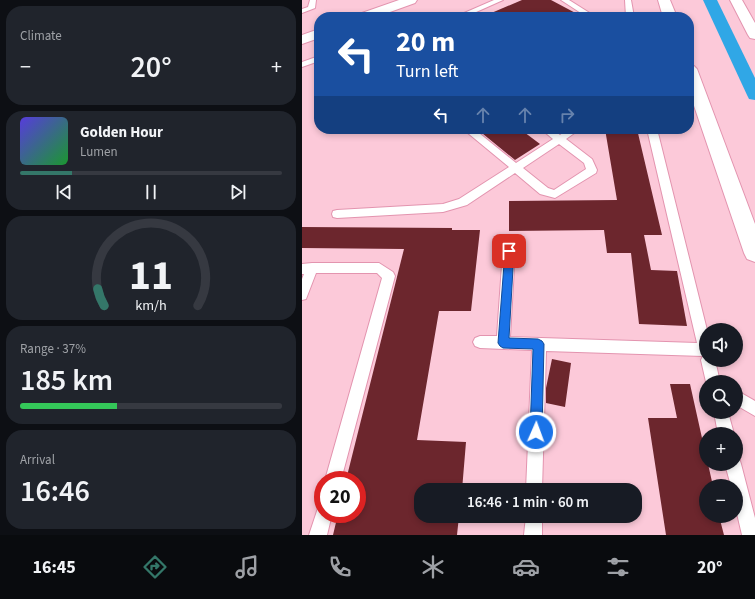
<!DOCTYPE html>
<html lang="en">
<head>
<meta charset="utf-8">
<style>
  :root { --surface:#171b24; --page:#20242c; --text:#f1f3f6; --muted:#9ea1a6; --line:#363941; --accent:#347769 }
  body { margin:0; font-family:"Source Sans 3",sans-serif; background:var(--page); color:var(--text); height:100vh; display:flex; flex-direction:column; font-size:15px; white-space:nowrap }
  * { box-sizing:border-box; margin:0 }
  p { font-size:13px; color:var(--muted) }
  .icon { flex:none; width:22px; height:22px; fill:none; stroke:currentColor; stroke-width:2; stroke-linecap:round; stroke-linejoin:round }
  .map { position:relative; flex:1; overflow:hidden }
  .sheet { display:flex; flex-direction:column; gap:6px; padding:6px; background:#0d0f14; width:302px }
  .sheet>* { flex:none }
  .banner { position:absolute; left:12px; top:12px; width:380px; height:122px; border-radius:16px; box-shadow:0 2px 6px #0003; background:#1a4fa0; color:#fff; overflow:hidden }
  .buttons { position:absolute; left:397px; top:323px; display:grid; gap:8px }
  .buttons a { display:grid; place-items:center; width:44px; height:44px; border-radius:50%; background:var(--surface); box-shadow:0 2px 6px #0003; font-size:20px }
  .speed { position:absolute; left:12px; top:471px; display:flex; gap:8px; font-size:20px; font-weight:700; text-align:center }
  .speed>* { display:grid; place-content:center; width:52px; height:52px; border-radius:50%; background:var(--surface); box-shadow:0 2px 6px #0003; line-height:1 }
  .speed .limit { border:6px solid #d22; background:#fff; color:#111 }
  .pin { position:absolute; display:grid; place-items:center; width:34px; height:34px; color:#fff; margin:-17px; border-radius:8px; box-shadow:0 2px 6px #0006 }
  .me { position:absolute; width:44px; margin:-22px; rotate:2deg; stroke-linejoin:round; filter:drop-shadow(0 0 3px #0008) }
  .turn { display:flex; align-items:center; gap:14px; height:84px; padding:0 16px; font-size:18px }
  .turn .icon { width:52px; height:52px; stroke-width:2.5 }
  .turn b { display:block; font-size:28px; line-height:34px }
  .lanes { display:flex; align-items:center; height:38px; padding:0 16px; background:#0003; justify-content:center; gap:20px; direction:ltr }
  .lanes .off { opacity:.35 }
  .big { font-size:30px; font-weight:600; line-height:1.1 }
  .sheet .tile { flex:1; display:flex; flex-direction:column; justify-content:center; gap:6px; min-width:0; padding:0 14px; border-radius:16px; background:var(--page) }
  .sheet .dial { align-items:center; gap:0 }
  .dial svg { height:104px; overflow:visible; fill:none; stroke:var(--line); stroke-width:7; stroke-linecap:round; text-anchor:middle }
  .dial text { fill:var(--text); stroke:none }
  .song { display:flex; align-items:center; gap:12px }
  .cover { width:48px; height:48px; border-radius:6px; background:linear-gradient(135deg,hsl(250 70% 55%),hsl(130 70% 35%)) }
  .played { height:4px; border-radius:2px; background:linear-gradient(90deg,var(--accent) 20%,var(--line) 20%) }
  .keys { display:flex; justify-content:space-around; direction:ltr }
  .heat { display:flex; justify-content:space-between; align-items:center; font-size:22px; direction:ltr }
  .charge { height:6px; border-radius:3px; background:linear-gradient(90deg,#34c759 37%,var(--line) 0) }
  .trip { position:absolute; left:112px; top:483px; width:228px; height:40px; border-radius:16px; background:var(--surface); box-shadow:0 2px 6px #0003; font-weight:600; line-height:40px; text-align:center }
  .menu { display:flex; height:64px; justify-content:space-around; align-items:center; background:#090b0e; color:var(--muted) }
  .menu .icon { width:28px; height:28px }
  .menu .current { color:var(--accent) }
  .menu b { font-size:18px; color:var(--text) }
  main { display:flex; flex:1; min-height:0 }
  .map>svg:first-child { display:block }
  .lines { fill:none; stroke-linecap:round; stroke-linejoin:round }
  .canal { fill:#30a7e6; fill-rule:evenodd }
  .building { fill:#6c262d }
  .service-casing { stroke:#e394af; stroke-width:2 }
  .minor-casing { stroke:#e394af; stroke-width:2 }
  .primary-casing { stroke:#e394af; stroke-width:2 }
  .service { fill:#fff; fill-rule:evenodd }
  .minor { fill:#fff; fill-rule:evenodd }
  .primary { fill:#fff; fill-rule:evenodd }
  .route { fill:#1a73e8; stroke:#114b97 }
</style>
</head>
<body>
<main>
<section class="sheet">
<div class="tile"><p>Climate</p>
<div class="heat"><a>−</a><b class="big">20°</b><a>+</a></div>
</div>
<div class="tile">
<div class="song"><i class="cover"></i><div><b>Golden Hour</b><p>Lumen</p></div></div>
<div class="played"></div>
<div class="keys"><svg class="icon" aria-label="previous" viewBox="0 0 24 24"><path d="M18 5L8 12l10 7zM5 5v14"/></svg><svg class="icon" aria-label="pause" viewBox="0 0 24 24"><path d="M8 5v14M16 5v14"/></svg><svg class="icon" aria-label="next" viewBox="0 0 24 24"><path d="M6 5l10 7-10 7zM19 5v14"/></svg></div>
</div>
<div class="tile dial"><svg viewBox="0 0 100 80">
<path d="M14 69A42 42 0 1 1 86 69"/>
<path d="M14 69A42 42 0 0 1 9 56" stroke="#347769"/>
<text x="50" y="56" font-size="32" font-weight="700">11</text>
<text x="50" y="72" font-size="11">km/h</text>
</svg></div>
<div class="tile"><p>Range · 37%</p><b class="big">185 km</b><div class="charge"></div></div>
<div class="tile"><p>Arrival</p><b class="big">16:46</b></div>
</section>
<div class="map">
<svg width="453" height="535" viewBox="0 0 453 535">
  <rect width="100%" height="100%" fill="#fcc9d9"/>
  <g class="lines">
    <path class="canal" d="M 401,0 L 415,0 L 453,78 L 453,100 L 447,99 L 445,95 Z"/>
  </g>
  <path class="building" d="M 220,0 L 249,0 L 281,17 L 180,17 Z
    M 175,129 L 218,129 L 238,144 L 213,160 Z
    M 303,129 L 335,129 L 360,235 L 342,235 L 349,270 L 375,271 L 385,326 L 337,324 L 329,253 L 305,253 L 302,230 L 207,231 L 207,201 L 315,200 Z
    M 0,227 L 150,228 L 150,230 L 178,230 L 169,311 L 137,311 L 115,440 L 164,442 L 160,490 L 119,490 L 119,516 L 157,516 L 155,535 L 31,535 L 36,514 L 55,514 L 55,480 L 44,480 L 102,249 L 0,248 Z
    M 250,359 L 269,363 L 263,407 L 244,403 L 244,388 Z
    M 368,384 L 388,384 L 404,456 L 404,464 L 406,464 L 411,486 L 404,486 L 404,516 L 417,516 L 422,535 L 364,535 L 346,418 L 375,418 Z"/>
  <g class="lines">
    <g class="service-casing">
      <path id="service" d="M 8,0 L 14,0 L 13,8 L 0,13 L 0,9 L 6,7 Z
        M 192,0 L 201,0 L 163,17 L 153,17 Z
        M 259,0 L 267,0 L 294,17 L 285,17 Z
        M 323,0 L 329,0 L 332,17 L 324,17 Z
        M 73,10 L 79,10 L 87,17 L 78,17 L 73,14 Z
        M 17,56 L 17,61 L 0,67 L 0,62 Z
        M 161,129 L 172,129 L 214,163 L 251,139 L 239,129 L 250,129 L 258,135 L 266,129 L 278,129 L 264,139 L 290,159 L 295,170 L 294,173 L 253,198 L 238,194 L 213,173 L 165,205 L 141,212 L 35,218 L 31,217 L 30,214 L 31,211 L 35,210 L 141,204 L 157,199 L 207,167 ZM 257,144 L 282,163 L 284,169 L 252,190 L 246,188 L 221,168 Z
        M 345,129 L 355,129 L 405,330 L 404,330 L 404,360 L 413,360 L 418,382 L 404,382 L 399,360 L 401,356 L 244,351 L 240,490 L 224,490 L 230,350 L 178,348 L 173,346 L 171,342 L 173,338 L 178,336 L 195,336 L 201,251 L 203,248 L 207,246 L 211,248 L 213,251 L 208,337 L 395,343 Z
        M 10,263 L 77,263 L 91,272 L 93,276 L 39,480 L 23,480 L 80,278 L 75,273 L 14,273 L 4,299 L 0,300 L 0,279 L 2,274 L 0,274 L 0,264 Z
        M 434,390 L 453,401 L 453,416 L 434,405 Z
        M 412,412 L 426,412 L 432,434 L 416,434 Z
        M 434,457 L 437,458 L 439,464 L 453,518 L 453,535 L 440,535 L 434,509 L 434,486 L 429,486 L 423,464 L 434,464 Z
        M 21,506 L 21,514 L 30,514 L 25,535 L 7,535 L 16,508 Z
        M 224,516 L 240,516 L 240,535 L 222,535 Z"/>
    </g>
    <g class="minor-casing">
      <path id="minor" d="M 356,0 L 368,0 L 375,17 L 361,17 Z
        M 428,0 L 440,0 L 453,23 L 453,39 L 448,38 L 446,35 Z
        M 387,64 L 392,66 L 395,69 L 453,224 L 453,262 L 445,259 L 442,253 L 387,91 Z"/>
    </g>
    <g class="primary-casing">
      <path id="primary" d="M 97,0 L 115,0 L 113,3 L 74,17 L 55,17 L 57,14 Z
        M 17,29 L 17,38 L 0,44 L 0,35 Z"/>
    </g>
    <use href="#service" class="service"/>
    <use href="#minor" class="minor"/>
    <use href="#primary" class="primary"/>
  </g>
  <path class="route" d="M 207,247 L 212,251 L 207,338 L 236,339 L 240,341 L 242,344 L 240,432 L 238,436 L 234,437 L 230,436 L 228,432 L 231,349 L 201,348 L 198,346 L 196,343 L 203,251 Z"/>
</svg>
<div class="buttons">
<a><svg class="icon" aria-label="sound" viewBox="0 0 24 24"><path d="M4 9h4l5-4v14l-5-4H4zM17 9q2 3 0 6"/></svg></a>
<a><svg class="icon" aria-label="search" viewBox="0 0 24 24"><circle cx="10" cy="10" r="6"/><path d="M15 15l6 6"/></svg></a>
<a>+</a>
<a>−</a>
</div>
<div class="speed"><div class="limit">20</div></div>
<div class="pin" style="left:207px;top:251px;background:#d93025"><svg class="icon" aria-label="arrive" viewBox="0 0 24 24"><path d="M6 21V4h12l-3 4 3 4H6"/></svg></div>
<svg class="me" style="left:234px;top:432px" viewBox="-20 -20 40 40"><circle r="17" fill="#1a73e8" stroke="#fff" stroke-width="3"/><path d="M0-11L8 9 0 5-8 9z" fill="#fff"/></svg>
<div class="trip">16:46 · 1 min · 60 m</div>
<div class="banner">
<div class="turn"><svg class="icon" aria-label="left" viewBox="0 0 24 24"><path d="M17 20v-9H6M10 6l-5 5 5 5"/></svg><div><b>20 m</b>Turn left</div></div>
<div class="lanes"><svg class="icon" aria-label="left" viewBox="0 0 24 24"><path d="M17 20v-9H6M10 6l-5 5 5 5"/></svg><svg class="icon off" aria-label="ahead" viewBox="0 0 24 24"><path d="M12 20V5M6 11l6-6 6 6"/></svg><svg class="icon off" aria-label="ahead" viewBox="0 0 24 24"><path d="M12 20V5M6 11l6-6 6 6"/></svg><svg class="icon off" aria-label="right" viewBox="0 0 24 24"><path d="M7 20v-9h11M14 6l5 5-5 5"/></svg></div>
</div>
</div>
</main>
<nav class="menu">
<b>16:45</b>
<svg class="icon current" aria-label="directions" viewBox="0 0 24 24"><path d="M12 3l9 9-9 9-9-9zM9 14v-3h6M13 9l2 2-2 2"/></svg>
<svg class="icon" aria-label="music" viewBox="0 0 24 24"><path d="M9 18V5l10-2v13"/><circle cx="6" cy="18" r="3"/><circle cx="16" cy="16" r="3"/></svg>
<svg class="icon" aria-label="phone" viewBox="0 0 24 24"><path d="M5 4h4l2 5-3 2q2 4 5 5l2-3 5 2v4C11 20 4 13 5 4z"/></svg>
<svg class="icon" aria-label="climate" viewBox="0 0 24 24"><path d="M12 3v18M4 7l16 10M4 17L20 7"/></svg>
<svg class="icon" aria-label="car" viewBox="0 0 24 24"><path d="M5 17H2v-5l4-1 3-4h7l3 4 3 1v5h-3M9 17h6M6 11h13"/><circle cx="7" cy="17" r="2"/><circle cx="17" cy="17" r="2"/></svg>
<svg class="icon" aria-label="filters" viewBox="0 0 24 24"><path d="M4 7h16M4 17h16"/><circle cx="9" cy="7" r="2"/><circle cx="15" cy="17" r="2"/></svg>
<b>20°</b>
</nav>
</body>
</html>
